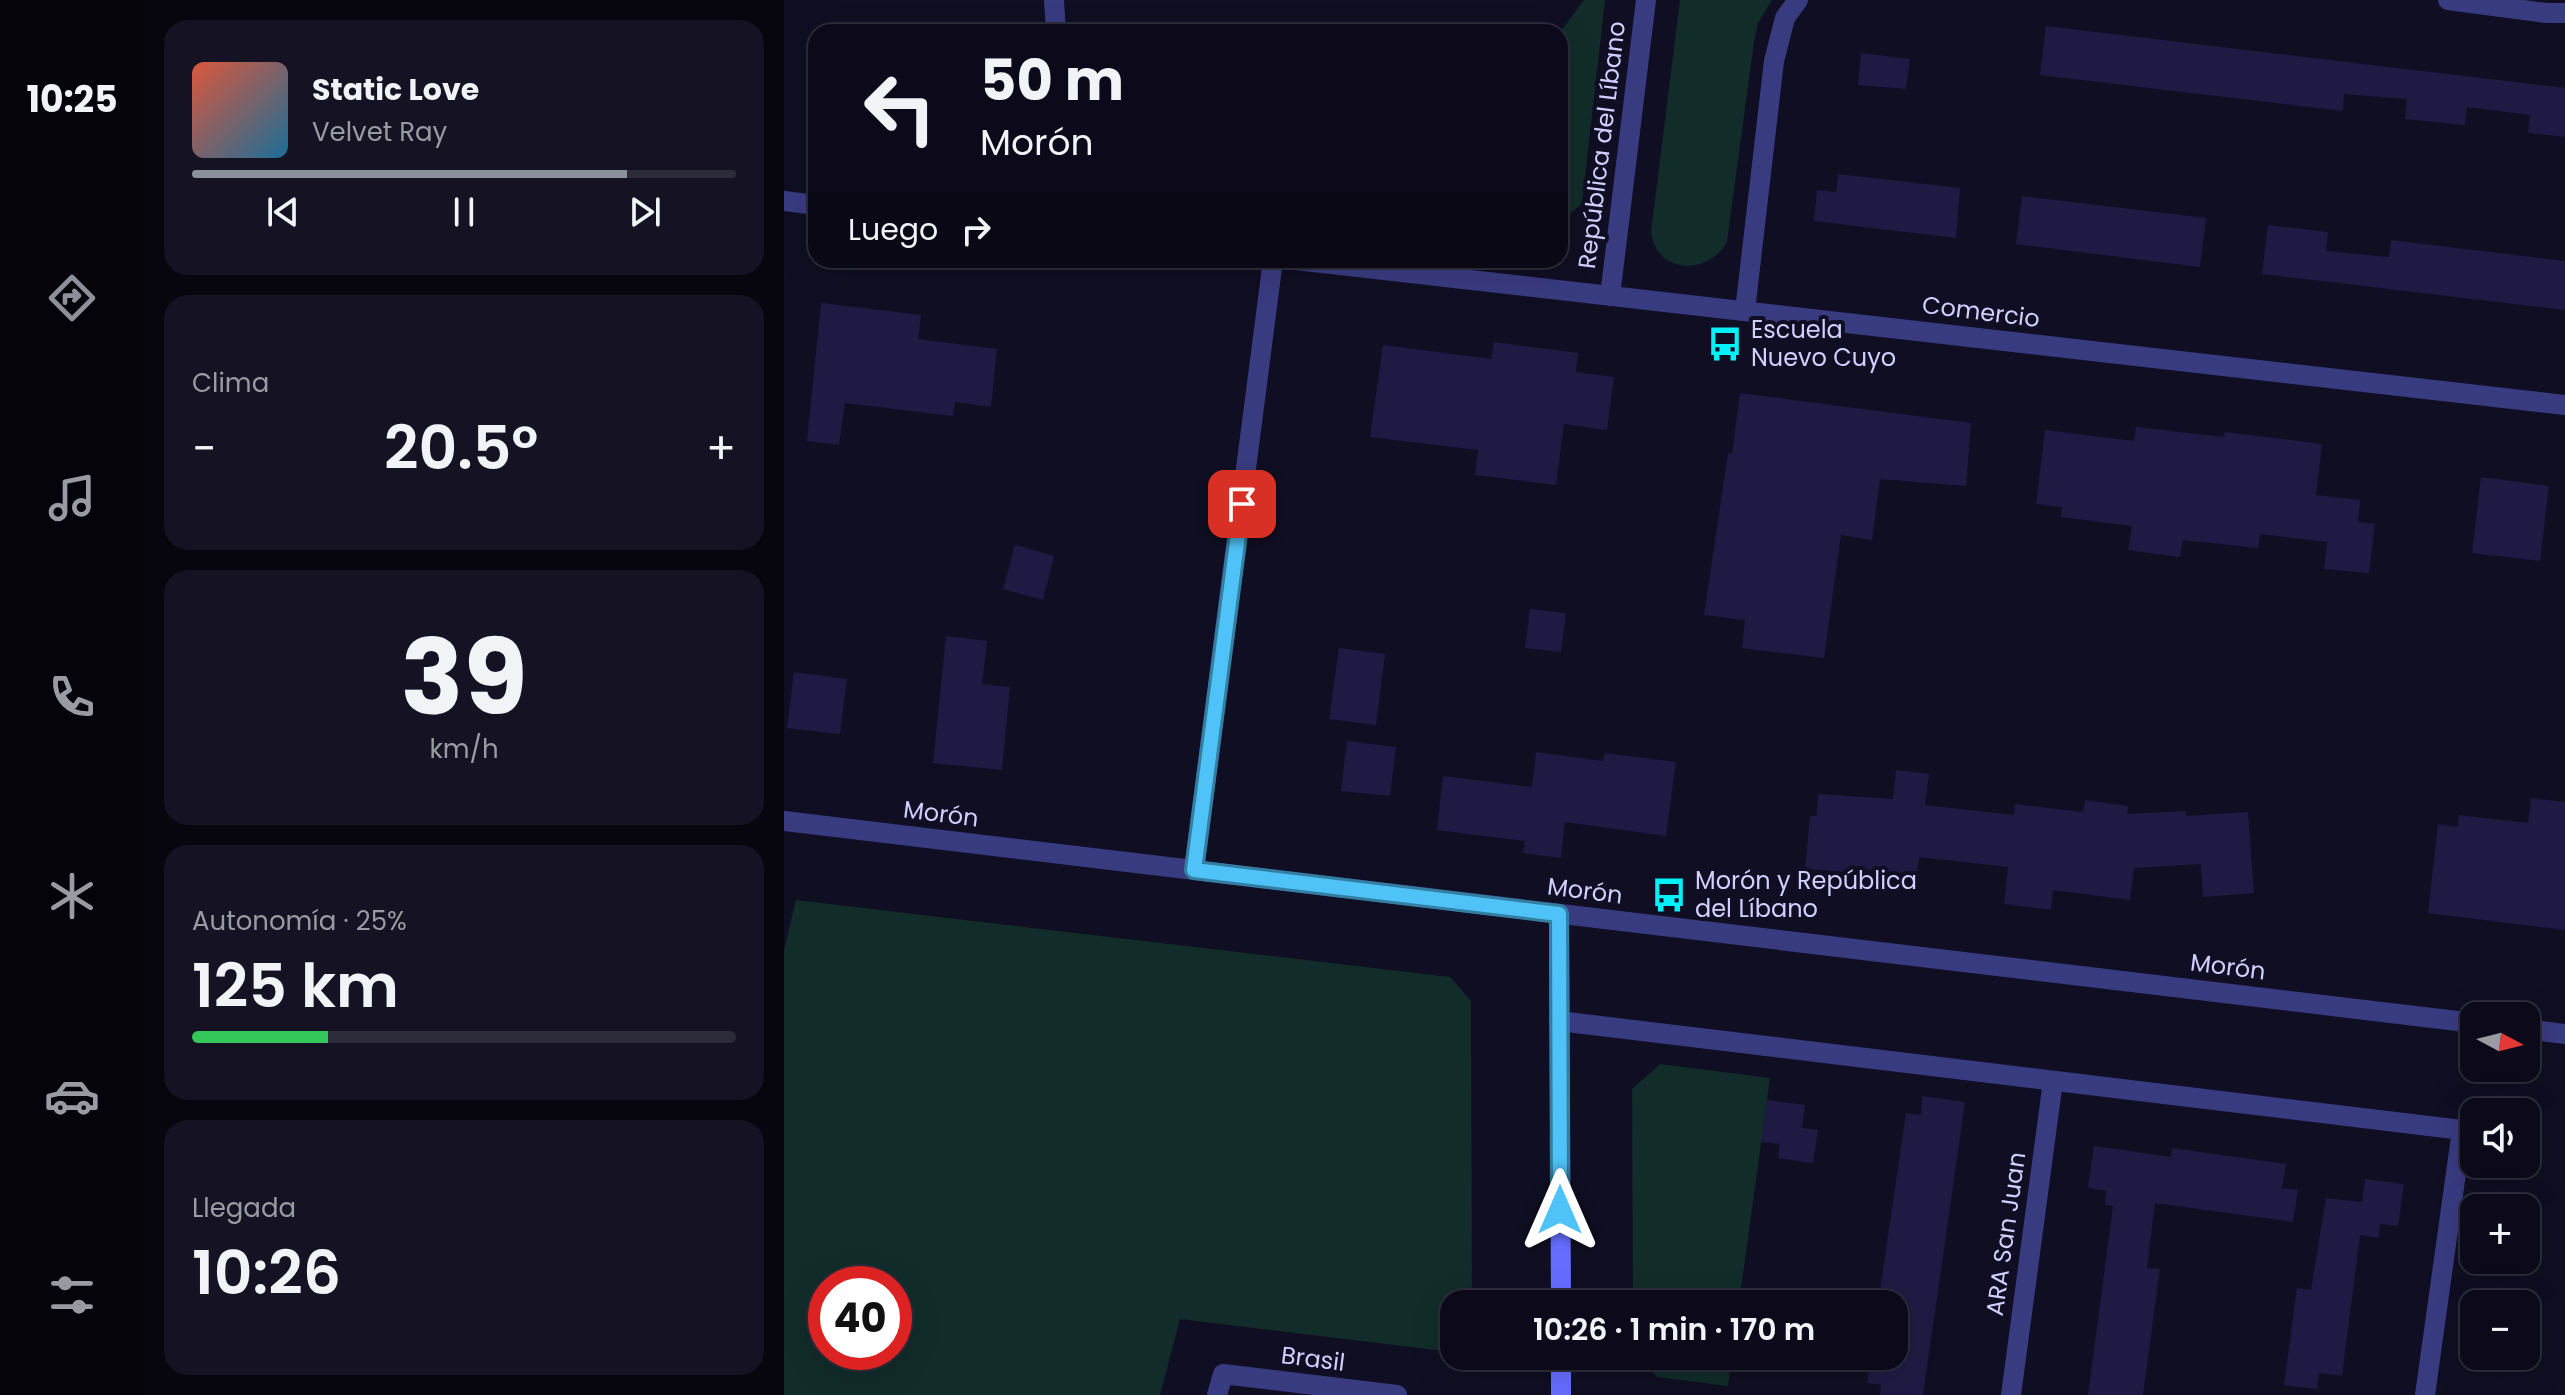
<!DOCTYPE html>
<html lang="es">
<head>
<meta charset="utf-8">
<style>
  :root { --surface:#0c0a1a; --page:#151323; --text:#f1f3f6; --muted:#9a9aa2; --line:#2c2b39; --accent:#8c9099 }
  body { margin:0; font-family:Poppins,sans-serif; background:var(--page); color:var(--text); height:100vh; display:flex; flex-direction:column; font-size:30px; white-space:nowrap }
  * { box-sizing:border-box; margin:0 }
  p { font-size:26px; color:var(--muted) }
  .icon { flex:none; width:44px; height:44px; fill:none; stroke:currentColor; stroke-width:2; stroke-linecap:round; stroke-linejoin:round }
  .map { position:relative; flex:1; overflow:hidden }
  .drawer { display:flex; flex-direction:column; gap:20px; padding:20px; background:#07060e; width:640px }
  .drawer>* { flex:none }
  .banner { position:absolute; left:24px; top:24px; width:760px; height:244px; border-radius:24px; box-shadow:0 8px 32px #0002,0 0 0 2px var(--line); background:#0c0a1a; color:var(--text); overflow:hidden }
  .needle { width:52px; rotate:97deg }
  .controls { position:absolute; left:1676px; top:1002px; display:grid; gap:16px }
  .controls a { display:grid; place-items:center; width:80px; height:80px; border-radius:16px; background:var(--surface); box-shadow:0 8px 32px #0002,0 0 0 2px var(--line); font-size:40px }
  .speed { position:absolute; left:24px; top:1266px; display:flex; gap:16px; font-size:40px; font-weight:700; text-align:center }
  .speed>* { display:grid; place-content:center; width:104px; height:104px; border-radius:50%; background:var(--surface); box-shadow:0 8px 32px #0002,0 0 0 2px var(--line); line-height:1 }
  .speed .limit { border:12px solid #d22; background:#fff; color:#111 }
  .pin { position:absolute; display:grid; place-items:center; width:68px; height:68px; color:#fff; margin:-34px; border-radius:16px; box-shadow:0 4px 12px #0006 }
  .me { position:absolute; width:88px; margin:-44px; rotate:0deg; stroke-linejoin:round; filter:drop-shadow(0 0 6px #0008) }
  .turn { display:flex; align-items:center; gap:28px; height:168px; padding:0 40px; font-size:36px }
  .turn .icon { width:104px; height:104px; stroke-width:2.5 }
  .turn b { display:block; font-size:56px; line-height:68px }
  .then { display:flex; align-items:center; height:76px; padding:0 40px; background:#0003; gap:16px; font-size:30px }
  .big { font-size:60px; font-weight:600; line-height:1.1 }
  .drawer .card { flex:1; display:flex; flex-direction:column; justify-content:center; gap:12px; min-width:0; padding:0 28px; border-radius:24px; background:var(--page) }
  .drawer .dial { align-items:center; gap:0 }
  .dial b { font-size:104px; line-height:1 }
  .song { display:flex; align-items:center; gap:24px }
  .cover { width:96px; height:96px; border-radius:12px; background:linear-gradient(135deg,hsl(10 70% 55%),hsl(200 70% 35%)) }
  .played { height:8px; border-radius:4px; background:linear-gradient(90deg,var(--accent) 80%,var(--line) 80%) }
  .keys { display:flex; justify-content:space-around; direction:ltr }
  .heat { display:flex; justify-content:space-between; align-items:center; font-size:44px; direction:ltr }
  .charge { height:12px; border-radius:6px; background:linear-gradient(90deg,#34c759 25%,var(--line) 0) }
  .trip { position:absolute; left:656px; top:1290px; width:468px; height:80px; border-radius:24px; background:var(--surface); box-shadow:0 8px 32px #0002,0 0 0 2px var(--line); font-weight:600; line-height:80px; text-align:center }
  main { display:flex; flex:1; min-height:0 }
  .tabs { display:flex; flex-direction:column; width:144px; justify-content:space-around; align-items:center; background:#05040a; color:var(--muted) }
  .tabs .icon { width:56px; height:56px }
  .tabs .on { color:var(--accent) }
  .tabs b { font-size:36px; color:var(--text) }
  .map>svg:first-child { display:block }
  .green { fill:#112c29; fill-rule:evenodd }
  .building { fill:#1f1a43 }
  .lines { fill:none; stroke-linecap:round; stroke-linejoin:round }
  .street { stroke:#393b81; stroke-width:20 }
  .secondary { stroke:#666dfe; stroke-width:20 }
  .route-casing { stroke:#337fa1; stroke-width:20 }
  .route { stroke:#4fc3f7; stroke-width:14 }
  .labels { text-anchor:middle; stroke-width:8; stroke-linejoin:round; paint-order:stroke }
  .street-label { font-size:24px; fill:#d1cfff; stroke:#100e22 }
  .poi-label { font-size:24px; fill:#d1cfff; stroke:#100e22; text-anchor:start }
</style>
</head>
<body>
<main>
<nav class="tabs">
<b>10:25</b>
<svg class="icon on" aria-label="directions" viewBox="0 0 24 24"><path d="M12 3l9 9-9 9-9-9zM9 14v-3h6M13 9l2 2-2 2"/></svg>
<svg class="icon" aria-label="music" viewBox="0 0 24 24"><path d="M9 18V5l10-2v13"/><circle cx="6" cy="18" r="3"/><circle cx="16" cy="16" r="3"/></svg>
<svg class="icon" aria-label="phone" viewBox="0 0 24 24"><path d="M5 4h4l2 5-3 2q2 4 5 5l2-3 5 2v4C11 20 4 13 5 4z"/></svg>
<svg class="icon" aria-label="climate" viewBox="0 0 24 24"><path d="M12 3v18M4 7l16 10M4 17L20 7"/></svg>
<svg class="icon" aria-label="car" viewBox="0 0 24 24"><path d="M5 17H2v-5l4-1 3-4h7l3 4 3 1v5h-3M9 17h6M6 11h13"/><circle cx="7" cy="17" r="2"/><circle cx="17" cy="17" r="2"/></svg>
<svg class="icon" aria-label="filters" viewBox="0 0 24 24"><path d="M4 7h16M4 17h16"/><circle cx="9" cy="7" r="2"/><circle cx="15" cy="17" r="2"/></svg>
</nav>
<section class="drawer">
<div class="card">
<div class="song"><i class="cover"></i><div><b>Static Love</b><p>Velvet Ray</p></div></div>
<div class="played"></div>
<div class="keys"><svg class="icon" aria-label="previous" viewBox="0 0 24 24"><path d="M18 5L8 12l10 7zM5 5v14"/></svg><svg class="icon" aria-label="pause" viewBox="0 0 24 24"><path d="M8 5v14M16 5v14"/></svg><svg class="icon" aria-label="next" viewBox="0 0 24 24"><path d="M6 5l10 7-10 7zM19 5v14"/></svg></div>
</div>
<div class="card"><p>Clima</p>
<div class="heat"><a>−</a><b class="big">20.5°</b><a>+</a></div>
</div>
<div class="card dial"><b>39</b><p>km/h</p></div>
<div class="card"><p>Autonomía · 25%</p><b class="big">125 km</b><div class="charge"></div></div>
<div class="card"><p>Llegada</p><b class="big">10:26</b></div>
</section>
<div class="map">
<svg width="1781" height="1395" viewBox="0 0 1781 1395">
  <rect width="100%" height="100%" fill="#100e22"/>
  <path class="green" d="M 800,0 L 821,0 L 798,204 L 776,222 L 776,32 Z
    M 896,0 L 988,0 L 974,23 L 970,42 L 943,242 C 924,276 872,274 867,232 Z
    M 12,900 L 666,977 L 687,1001 L 688,1304 L 670,1304 L 670,1343 L 660,1351 L 396,1319 L 376,1395 L 0,1395 L 0,950 ZM 110,1284 L 110,1352 L 42,1352 L 42,1284 Z
    M 876,1064 L 986,1078 L 955,1304 L 849,1304 L 848,1089 Z
    M 855,1356 L 948,1356 L 944,1386 L 873,1377 Z"/>
  <path class="building" d="M 1262,26 L 1781,88 L 1781,137 L 1744,133 L 1746,115 L 1683,107 L 1681,125 L 1621,119 L 1623,99 L 1560,94 L 1559,111 L 1256,75 Z
    M 1077,53 L 1126,59 L 1122,89 L 1074,85 Z
    M 1054,174 L 1176,188 L 1172,238 L 1030,221 L 1033,190 L 1052,192 Z
    M 1238,196 L 1422,218 L 1416,267 L 1232,244 Z
    M 1484,225 L 1544,232 L 1542,251 L 1605,257 L 1607,240 L 1781,261 L 1781,310 L 1478,274 Z
    M 37,303 L 137,315 L 134,339 L 213,349 L 207,407 L 171,402 L 169,416 L 61,403 L 55,445 L 23,441 Z
    M 710,342 L 794,353 L 792,372 L 830,377 L 823,430 L 780,424 L 772,485 L 691,475 L 694,450 L 586,437 L 599,345 L 707,359 Z
    M 956,393 L 1187,423 L 1182,486 L 1096,479 L 1088,540 L 1057,535 L 1040,658 L 958,648 L 961,620 L 920,615 L 944,453 L 948,454 Z
    M 1352,427 L 1440,437 L 1441,432 L 1538,444 L 1532,495 L 1576,500 L 1574,522 L 1591,524 L 1585,573 L 1540,569 L 1543,542 L 1476,534 L 1474,548 L 1399,540 L 1396,557 L 1344,550 L 1348,526 L 1277,517 L 1278,507 L 1252,504 L 1261,430 L 1350,441 Z
    M 1697,477 L 1765,486 L 1756,561 L 1688,553 Z
    M 231,545 L 270,556 L 259,600 L 219,589 Z
    M 746,609 L 782,613 L 777,652 L 741,648 Z
    M 162,636 L 203,641 L 198,684 L 226,687 L 218,770 L 149,763 Z
    M 555,648 L 601,654 L 592,725 L 545,719 Z
    M 10,672 L 63,679 L 56,734 L 3,728 Z
    M 563,741 L 612,747 L 606,796 L 557,791 Z
    M 752,752 L 819,761 L 821,753 L 892,762 L 882,836 L 781,822 L 777,858 L 739,853 L 741,841 L 653,830 L 659,776 L 748,787 Z
    M 1112,770 L 1145,774 L 1141,805 L 1230,815 L 1231,804 L 1299,812 L 1301,800 L 1344,806 L 1343,814 L 1402,811 L 1402,816 L 1464,812 L 1470,893 L 1419,897 L 1417,864 L 1350,868 L 1346,900 L 1269,890 L 1267,910 L 1220,904 L 1224,867 L 1135,857 L 1133,875 L 1077,869 L 1076,873 L 1021,869 L 1026,816 L 1033,816 L 1034,794 L 1109,799 Z
    M 1747,798 L 1781,802 L 1781,930 L 1644,913 L 1654,824 L 1674,827 L 1675,815 L 1744,823 Z
    M 1138,1096 L 1181,1102 L 1158,1263 L 1139,1395 L 1096,1395 L 1097,1385 L 1083,1383 L 1087,1356 L 1110,1356 L 1110,1304 L 1094,1304 L 1122,1113 L 1137,1115 Z
    M 983,1100 L 1021,1105 L 1018,1128 L 1034,1130 L 1029,1163 L 994,1158 L 996,1144 L 977,1142 Z
    M 1310,1146 L 1387,1157 L 1388,1148 L 1502,1164 L 1498,1188 L 1514,1190 L 1509,1222 L 1371,1203 L 1363,1268 L 1376,1269 L 1359,1395 L 1304,1395 L 1329,1206 L 1321,1205 L 1322,1191 L 1304,1188 Z
    M 1581,1179 L 1620,1184 L 1614,1226 L 1596,1224 L 1595,1238 L 1576,1235 L 1558,1376 L 1535,1373 L 1533,1389 L 1500,1385 L 1513,1288 L 1527,1290 L 1542,1198 L 1578,1202 Z"/>
  <g class="lines">
    <path class="street" d="M 270,0 L 272,32
      M 1664,0 L 1762,13 L 1781,13
      M 0,201 L 32,205
      M 512,260 L 1781,405
      M 826,296 L 862,0
      M 961,311 L 990,61 L 1001,18 L 1014,0
      M 0,821 L 1690,1023
      M 410,870 L 489,260
      M 775,1021 L 1678,1130 L 1641,1395
      M 1742,1029 L 1781,1034
      M 433,1395 L 439,1374 L 613,1395
      M 1227,1395 L 1269,1081"/>
    <path class="secondary" d="M 775,914 L 777,1304
      M 777,1356 L 777,1395"/>
  </g>
  <g class="lines">
    <g class="route-casing">
      <path id="route" d="M 458,504 L 410,870 L 775,914 L 776,1210"/>
    </g>
    <use href="#route" class="route"/>
  </g>
  <defs>
    <g id="bus-bare" transform="scale(2.76)"><path d="M-5-6H5V4H4V6H2V4H-2V6H-4V4H-5ZM-3.5-4V0h7V-4ZM-3.5 1.2v1.5H-2V1.2ZM2 1.2v1.5H3.5V1.2Z" fill="#01f1f9" stroke="#100e22" stroke-width="2.5" paint-order="stroke"/></g>
  </defs>
  <g fill-rule="evenodd">
    <use href="#bus-bare" x="941" y="344"/>
    <use href="#bus-bare" x="885" y="895"/>
  </g>
  <g class="labels">
    <g class="street-label">
      <text transform="translate(818 145) rotate(-83)" y="8">República del Líbano</text>
      <text transform="translate(1197 312) rotate(7)" y="8">Comercio</text>
      <text transform="translate(157 814) rotate(7)" y="8">Morón</text>
      <text transform="translate(801 891) rotate(7)" y="8">Morón</text>
      <text transform="translate(1444 967) rotate(7)" y="8">Morón</text>
      <text transform="translate(1222 1234) rotate(-82)" y="8">ARA San Juan</text>
      <text transform="translate(529 1359) rotate(7)" y="8">Brasil</text>
    </g>
    <g class="poi-label">
      <text x="967" y="338">Escuela<tspan x="967" dy="28">Nuevo Cuyo</tspan></text>
      <text x="911" y="889">Morón y República<tspan x="911" dy="28">del Líbano</tspan></text>
    </g>
  </g>
</svg>
<div class="controls">
<a><svg class="needle" viewBox="-14 -14 28 28"><path d="M0-13l5 13h-10z" fill="#e53935"/><path d="M0 13l5-13h-10z" fill="#9a9aa2"/></svg></a>
<a><svg class="icon" aria-label="sound" viewBox="0 0 24 24"><path d="M4 9h4l5-4v14l-5-4H4zM17 9q2 3 0 6"/></svg></a>
<a>+</a>
<a>−</a>
</div>
<div class="speed"><div class="limit">40</div></div>
<div class="pin" style="left:458px;top:504px;background:#d93025"><svg class="icon" aria-label="arrive" viewBox="0 0 24 24"><path d="M6 21V4h12l-3 4 3 4H6"/></svg></div>
<svg class="me" style="left:776px;top:1210px" viewBox="-20 -20 40 40"><path d="M0-17L14 15 0 8-14 15z" fill="#4fc3f7" stroke="#fff" stroke-width="4"/></svg>
<div class="trip">10:26 · 1 min · 170 m</div>
<div class="banner">
<div class="turn"><svg class="icon" aria-label="left" viewBox="0 0 24 24"><path d="M17 20v-9H6M10 6l-5 5 5 5"/></svg><div><b>50 m</b>Morón</div></div>
<div class="then">Luego<svg class="icon" aria-label="right" viewBox="0 0 24 24"><path d="M7 20v-9h11M14 6l5 5-5 5"/></svg></div>
</div>
</div>
</main>
</body>
</html>
